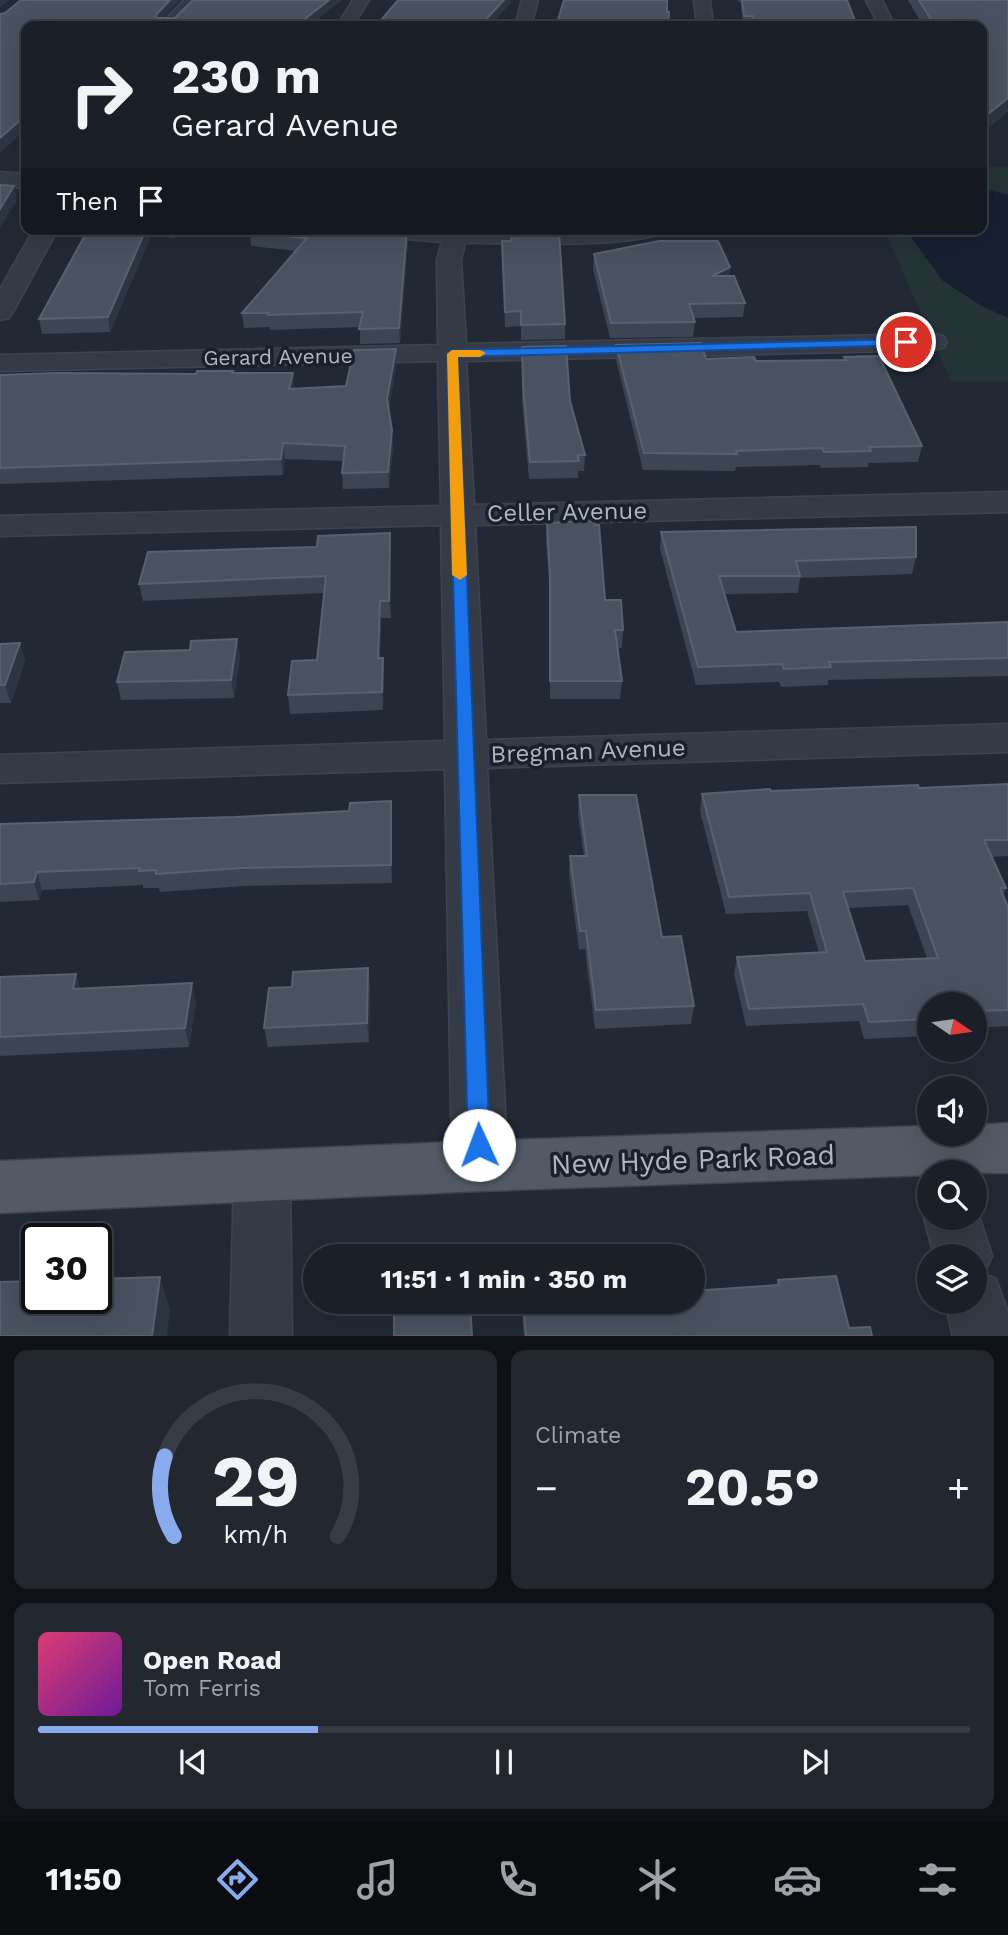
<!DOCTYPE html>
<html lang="en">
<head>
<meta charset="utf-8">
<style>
  :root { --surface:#1a1f28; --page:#232730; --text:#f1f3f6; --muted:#9fa2a8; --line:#383d45; --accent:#89abed }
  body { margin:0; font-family:"Work Sans",sans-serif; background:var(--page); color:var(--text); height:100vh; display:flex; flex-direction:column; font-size:26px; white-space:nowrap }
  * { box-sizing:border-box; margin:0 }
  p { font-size:23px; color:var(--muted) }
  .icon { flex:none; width:38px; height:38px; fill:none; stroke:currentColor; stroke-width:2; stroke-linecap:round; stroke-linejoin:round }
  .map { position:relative; height:1336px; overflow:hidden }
  .details { display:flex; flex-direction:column; gap:14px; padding:14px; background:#0e1116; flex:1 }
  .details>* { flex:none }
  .top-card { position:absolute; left:21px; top:21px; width:966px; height:214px; border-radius:14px; box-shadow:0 7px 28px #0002,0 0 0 2px var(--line); background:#1a1f28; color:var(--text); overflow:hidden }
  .needle { width:46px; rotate:103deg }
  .buttons { position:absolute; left:917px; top:992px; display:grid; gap:14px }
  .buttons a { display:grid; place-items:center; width:70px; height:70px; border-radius:50%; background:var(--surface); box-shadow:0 7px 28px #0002,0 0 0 2px var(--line); font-size:35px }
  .speed { position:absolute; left:21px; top:1223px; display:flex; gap:14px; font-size:35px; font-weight:700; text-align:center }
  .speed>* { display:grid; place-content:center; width:91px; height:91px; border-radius:50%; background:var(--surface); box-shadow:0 7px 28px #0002,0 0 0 2px var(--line); line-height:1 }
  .speed .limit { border:4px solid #111; border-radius:10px; background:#fff; color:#111 }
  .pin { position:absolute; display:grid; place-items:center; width:60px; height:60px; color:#fff; margin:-30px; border:4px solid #fff; border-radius:50%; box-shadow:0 2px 7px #0007 }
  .me { position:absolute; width:77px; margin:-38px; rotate:358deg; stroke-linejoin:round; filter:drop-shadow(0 0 5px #0008) }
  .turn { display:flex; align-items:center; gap:24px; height:147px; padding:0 35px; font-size:32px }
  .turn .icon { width:91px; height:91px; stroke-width:2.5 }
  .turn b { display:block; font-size:49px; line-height:60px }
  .then { display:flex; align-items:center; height:66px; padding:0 35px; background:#0003; gap:14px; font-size:26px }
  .big { font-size:52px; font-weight:700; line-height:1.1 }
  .details .tile { flex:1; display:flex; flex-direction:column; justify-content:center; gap:10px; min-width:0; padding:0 24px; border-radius:14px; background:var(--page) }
  .details .dial { align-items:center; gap:0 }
  .dial svg { height:182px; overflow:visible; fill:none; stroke:var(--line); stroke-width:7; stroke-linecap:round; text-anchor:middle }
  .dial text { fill:var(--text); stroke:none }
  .song { display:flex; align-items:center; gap:21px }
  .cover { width:84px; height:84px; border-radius:10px; background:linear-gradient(135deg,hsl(340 70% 55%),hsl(280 70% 35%)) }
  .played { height:7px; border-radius:4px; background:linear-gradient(90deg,var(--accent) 30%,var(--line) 30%) }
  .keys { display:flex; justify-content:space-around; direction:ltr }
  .heat { display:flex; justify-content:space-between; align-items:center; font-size:38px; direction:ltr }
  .details .tiles { flex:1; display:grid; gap:14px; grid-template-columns:1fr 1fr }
  .tile:last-child { grid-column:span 2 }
  .trip { position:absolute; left:303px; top:1244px; width:402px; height:70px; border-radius:35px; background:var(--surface); box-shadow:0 7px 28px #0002,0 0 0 2px var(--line); font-weight:700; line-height:70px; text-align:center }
  .tabs { display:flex; height:112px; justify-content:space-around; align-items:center; background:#0a0c10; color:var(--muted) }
  .tabs .icon { width:49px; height:49px }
  .tabs .on { color:var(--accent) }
  .tabs b { font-size:32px; color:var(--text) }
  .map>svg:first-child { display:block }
  .green { fill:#243336 }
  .water { fill:#162031 }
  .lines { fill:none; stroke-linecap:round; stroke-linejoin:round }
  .minor-casing { stroke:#3e444f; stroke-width:3 }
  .major-casing { stroke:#3e444f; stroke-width:3 }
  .minor { fill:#353b46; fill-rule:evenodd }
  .major { fill:#535a66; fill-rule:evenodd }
  .wall { fill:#3d4554; fill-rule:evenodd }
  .shaded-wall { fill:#2d3543 }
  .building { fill:#495260; stroke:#59616f; stroke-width:2; fill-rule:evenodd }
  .route { fill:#1a73e8; stroke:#114b97; stroke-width:2 }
  .slow { fill:#f59e0b }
  .labels { text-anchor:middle; stroke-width:7; stroke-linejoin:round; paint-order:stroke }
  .far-street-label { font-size:21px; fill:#afb6c2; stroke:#1a202a }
  .street-label { font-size:24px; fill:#afb6c2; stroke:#1a202a }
  .near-street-label { font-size:28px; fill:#afb6c2; stroke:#1a202a }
</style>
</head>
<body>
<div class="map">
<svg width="1008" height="1337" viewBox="0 0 1008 1337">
  <rect width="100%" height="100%" fill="#222935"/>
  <path class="green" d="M 982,166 L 1008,167 L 1008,195 L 982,190 Z
    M 884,229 L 905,229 L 943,281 L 980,304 L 1008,318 L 1008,381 L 951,381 Z"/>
  <path class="water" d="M 987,189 L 1008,195 L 1008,318 L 980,305 L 943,281 L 905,229 L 982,229 L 982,190 Z"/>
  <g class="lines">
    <g class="minor-casing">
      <path id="minor" d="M 184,0 L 201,0 L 176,26 L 159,26 Z
        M 353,0 L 369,0 L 353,26 L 337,26 Z
        M 522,0 L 538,0 L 531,26 L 515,26 Z
        M 694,0 L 710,0 L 713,26 L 697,26 Z
        M 866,0 L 882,0 L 895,26 L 879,26 Z
        M 0,172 L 26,174 L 26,188 L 0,186 Z
        M 34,229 L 58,229 L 13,312 L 9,318 L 0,320 L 0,289 Z
        M 358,229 L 666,229 L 662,234 C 604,249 527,242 465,243 L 461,260 L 466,344 L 933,334 L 943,336 L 947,342 L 943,348 L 933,350 L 466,361 L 474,505 L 1008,492 L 1008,512 L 475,525 L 486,740 L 1008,724 L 1008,752 L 487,768 L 508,1166 L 500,1184 L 480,1191 L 460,1184 L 452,1166 L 445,769 L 0,783 L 0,755 L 445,741 L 441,525 L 0,536 L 0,516 L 441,506 L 438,361 L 0,371 L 0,355 L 438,345 L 437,260 L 442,242 L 370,236 L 362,234 Z
        M 262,1152 L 282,1159 L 290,1177 L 292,1337 L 230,1337 L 234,1177 L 242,1159 Z
        M 975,1203 L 992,1256 L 984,1274 L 996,1279 L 1008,1312 L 1008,1337 L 953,1337 L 945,1302 L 975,1302 L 975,1256 L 934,1256 L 924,1218 L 929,1207 L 929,1218 L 975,1218 Z"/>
    </g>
    <g class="major-casing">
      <path id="major" d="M 1008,1123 L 1008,1173 L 929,1172 L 929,1175 L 480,1191 L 0,1213 L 0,1161 L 480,1141 L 929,1126 L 929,1134 L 975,1134 L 975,1125 Z"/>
    </g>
    <use href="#minor" class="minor"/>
    <use href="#major" class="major"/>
  </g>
  <path class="wall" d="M 737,0 L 847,0 L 857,26 L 743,26 L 741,3 Z
    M 908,0 L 1008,0 L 1008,111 L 984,132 L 982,127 L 982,26 L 923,26 Z
    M 94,229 L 179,229 L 174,238 L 151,236 L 110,332 L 42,334 L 39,319 Z
    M 250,233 L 408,242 L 400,343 L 360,344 L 360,327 L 270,330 L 270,327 L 244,328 L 242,313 L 296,251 L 251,246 Z
    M 594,254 L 730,267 L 729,276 L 745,303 L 743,317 L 694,318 L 695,322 L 693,337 L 610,338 L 593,269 Z
    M 503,255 L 565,324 L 565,339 L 521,340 L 521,326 L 505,327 Z
    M 616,345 L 706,359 L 756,361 L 844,360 L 844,357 L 922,446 L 918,462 L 868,463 L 868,467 L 821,468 L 820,465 L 736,467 L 735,471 L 643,470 L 616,360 Z
    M 522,347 L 570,401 L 585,455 L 584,471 L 578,471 L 578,478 L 529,479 L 522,401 Z
    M 396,349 L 396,365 L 389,410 L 393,446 L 389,488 L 343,489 L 342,473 L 343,461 L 285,459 L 283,475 L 0,484 L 0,375 L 196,374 L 233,371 L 233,373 L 294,389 L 346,386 Z
    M 547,523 L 605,600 L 623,630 L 622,648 L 618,648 L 622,681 L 620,699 L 550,699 L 550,593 L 546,540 Z
    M 661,532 L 916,557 L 912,574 L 800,578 L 798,593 L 724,594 L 736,632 L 1008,622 L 1008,676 L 828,680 L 828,685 L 781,687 L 779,682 L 696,685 L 660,549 Z
    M 391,550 L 391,618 L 381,618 L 380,658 L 383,658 L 384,676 L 383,710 L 290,714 L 288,695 L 317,660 L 324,593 L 143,601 L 139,584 Z
    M 237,639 L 240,656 L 234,698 L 121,700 L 117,682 L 190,650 Z
    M 20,643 L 25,661 L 11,703 L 0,703 L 0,644 Z
    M 1008,784 L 1008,856 L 991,857 L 1006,888 L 1003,896 L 1008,907 L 1008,1026 L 975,1028 L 975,1004 L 929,1004 L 929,1036 L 864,1039 L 859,1021 L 746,1026 L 734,974 L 737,957 L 819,953 L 807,911 L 726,914 L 700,811 L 702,794 L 771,791 L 919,788 ZM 908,905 L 927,958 L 865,961 L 848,908 Z
    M 579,795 L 662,937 L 694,1006 L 691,1024 L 595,1029 L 585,949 L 579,950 L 569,875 L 570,856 L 584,856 L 578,814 Z
    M 391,801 L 392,818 L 392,883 L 244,886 L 160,892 L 159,888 L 143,888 L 143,885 L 42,890 L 39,900 L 0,902 L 0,824 L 235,817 L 349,811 Z
    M 76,974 L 80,988 L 196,1001 L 189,1047 L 0,1056 L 0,977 Z
    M 292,987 L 370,987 L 369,1042 L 268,1047 L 264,1028 Z
    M 778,1280 L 849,1328 L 872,1336 L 524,1336 L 521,1302 L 693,1302 L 777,1286 Z"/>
  <path class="shaded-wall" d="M 0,0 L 10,0 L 0,7 Z
    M 170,0 L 180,0 L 156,26 L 155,16 Z
    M 329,0 L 342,0 L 310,26 L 296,26 Z
    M 504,0 L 511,0 L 511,3 L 490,26 L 480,26 Z
    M 1008,98 L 1008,111 L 984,132 L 988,114 Z
    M 26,115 L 26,129 L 0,153 L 0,138 Z
    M 14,186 L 17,200 L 0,228 L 0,209 Z
    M 146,229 L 150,229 L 151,236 L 110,332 L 108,317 Z
    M 172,229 L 179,229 L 174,238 Z
    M 407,229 L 408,242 L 400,343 L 399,328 Z
    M 730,267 L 728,281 L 712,276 Z
    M 396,349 L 396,365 L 388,414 L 387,399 Z
    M 293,373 L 294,388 L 290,405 L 289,389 Z
    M 392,430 L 393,446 L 389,488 L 388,472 Z
    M 283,443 L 285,459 L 283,475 L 281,459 Z
    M 390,533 L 391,550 L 391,618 L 389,601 Z
    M 380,601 L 381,618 L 379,676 L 378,658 Z
    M 237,639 L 240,656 L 234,698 L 231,680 Z
    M 20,643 L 25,661 L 11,703 L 5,685 Z
    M 383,658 L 384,676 L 383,710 L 382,692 Z
    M 391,801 L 392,818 L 392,883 L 391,865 Z
    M 37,872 L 42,890 L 39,900 L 34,882 Z
    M 368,968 L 370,987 L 369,1042 L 367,1023 Z
    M 76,974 L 82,993 L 73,989 Z
    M 192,983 L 196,1001 L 189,1047 L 185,1028 Z
    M 160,1277 L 170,1309 L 167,1336 L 152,1336 Z"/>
  <path class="building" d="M 21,0 L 170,0 L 155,16 L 157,18 L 175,18 L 193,0 L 329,0 L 296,26 L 26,26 L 26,115 L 0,138 L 0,14 L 5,13 Z
    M 398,0 L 504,0 L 480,26 L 376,26 Z
    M 564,0 L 667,0 L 667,12 L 669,12 L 668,26 L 559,26 L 561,23 L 557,23 Z
    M 742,0 L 847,0 L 857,26 L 751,26 L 753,16 L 744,16 Z
    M 919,0 L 1008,0 L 1008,98 L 988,114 L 982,104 L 982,26 L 935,26 Z
    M 0,185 L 14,186 L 0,209 Z
    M 94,229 L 146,229 L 108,317 L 39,319 L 84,237 Z
    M 252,229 L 407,229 L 399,328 L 359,329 L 363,312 L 268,315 L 269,313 L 242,313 L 307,238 L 250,233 Z
    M 513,232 L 559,232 L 565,324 L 521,325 L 521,311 L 505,312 L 502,241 L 511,241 Z
    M 659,241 L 718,241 L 730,267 L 712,276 L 734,276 L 745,303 L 689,304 L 695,322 L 611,323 L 594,254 Z
    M 701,343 L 706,359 L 754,357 L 756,361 L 846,360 L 844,357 L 879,356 L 922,446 L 869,447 L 871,451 L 824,452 L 822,448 L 736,451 L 737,454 L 644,453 L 616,345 Z
    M 566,346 L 570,401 L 585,455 L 578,455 L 579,461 L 530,462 L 523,385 L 522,347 Z
    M 396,349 L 387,399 L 392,430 L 388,472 L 342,473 L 345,446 L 283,443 L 281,459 L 0,468 L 0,375 L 57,373 L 196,374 L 197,371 L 233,371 L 232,373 L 293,373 L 289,389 L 346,386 L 354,350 Z
    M 594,521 L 595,525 L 599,525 L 605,600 L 621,600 L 623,630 L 615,630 L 622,681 L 550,681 L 550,576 L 547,523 Z
    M 916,527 L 916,557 L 796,561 L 800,576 L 719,576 L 736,632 L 1008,622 L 1008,658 L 829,662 L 831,667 L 784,669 L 782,664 L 698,667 L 661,532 Z
    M 390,533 L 389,601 L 380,601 L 378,658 L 383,658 L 382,692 L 288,695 L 292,661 L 317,660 L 326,576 L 139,584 L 148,552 L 317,547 L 318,536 Z
    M 237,639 L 231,680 L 117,682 L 125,652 L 190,650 L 191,641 Z
    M 20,643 L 5,685 L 0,685 L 0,644 Z
    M 1008,784 L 1008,840 L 984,840 L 1006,888 L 1000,888 L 1008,907 L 1008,1010 L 975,1011 L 975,1004 L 929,1004 L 929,1019 L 869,1022 L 863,1004 L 749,1009 L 737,957 L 827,952 L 810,893 L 729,897 L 702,794 L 770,789 L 771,791 L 918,785 L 919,788 ZM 913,888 L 938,958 L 865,961 L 843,892 Z
    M 579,795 L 636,795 L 662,937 L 681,936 L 694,1006 L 596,1010 L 586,931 L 580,931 L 570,856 L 587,856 Z
    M 391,801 L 391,865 L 241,868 L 156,874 L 156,870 L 139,871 L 140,868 L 37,872 L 34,882 L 0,884 L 0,824 L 235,817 L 349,811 L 350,803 Z
    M 368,968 L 367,1023 L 264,1028 L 269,988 L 292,987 L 293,972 Z
    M 76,974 L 73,989 L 192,983 L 185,1028 L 0,1037 L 0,977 Z
    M 836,1276 L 849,1328 L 870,1327 L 872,1336 L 526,1336 L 523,1302 L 693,1302 L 693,1291 L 779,1285 L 778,1280 Z
    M 160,1277 L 152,1336 L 0,1336 L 0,1282 L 37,1281 L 37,1298 L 96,1298 L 96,1279 Z
    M 394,1302 L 470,1302 L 472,1336 L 394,1336 Z"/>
  <path class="route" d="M 906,339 L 912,342 L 910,345 L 458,357 L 490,1145 L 487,1152 L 479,1155 L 471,1152 L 468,1145 L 447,354 L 452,350 Z"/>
  <path class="slow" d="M 452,350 L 480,350 L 486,353 L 480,357 L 458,357 L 467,575 L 460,580 L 452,575 L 447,354 Z"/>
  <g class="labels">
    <g class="far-street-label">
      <text transform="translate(278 357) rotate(-1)" y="7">Gerard Avenue</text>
    </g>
    <g class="street-label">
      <text transform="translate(567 512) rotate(-1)" y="8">Celler Avenue</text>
      <text transform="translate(588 751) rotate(-2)" y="8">Bregman Avenue</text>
    </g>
    <g class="near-street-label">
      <text transform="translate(693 1159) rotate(-2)" y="10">New Hyde Park Road</text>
    </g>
  </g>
</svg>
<div class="buttons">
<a><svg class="needle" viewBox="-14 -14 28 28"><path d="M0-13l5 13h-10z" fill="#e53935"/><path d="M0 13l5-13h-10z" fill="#9fa2a8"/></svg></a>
<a><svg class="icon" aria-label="sound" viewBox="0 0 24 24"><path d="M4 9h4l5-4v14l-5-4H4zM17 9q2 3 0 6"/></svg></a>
<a><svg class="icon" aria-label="search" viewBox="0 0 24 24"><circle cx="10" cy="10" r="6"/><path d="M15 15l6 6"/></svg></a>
<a><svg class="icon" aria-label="layers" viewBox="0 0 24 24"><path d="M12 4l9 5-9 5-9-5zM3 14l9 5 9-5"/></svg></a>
</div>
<div class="speed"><div class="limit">30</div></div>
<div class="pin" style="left:906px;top:342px;background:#d93025"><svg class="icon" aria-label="arrive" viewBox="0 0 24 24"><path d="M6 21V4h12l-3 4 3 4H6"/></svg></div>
<svg class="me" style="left:479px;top:1145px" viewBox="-20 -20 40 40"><circle r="19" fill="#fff"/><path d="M0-13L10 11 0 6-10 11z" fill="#1a73e8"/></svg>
<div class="trip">11:51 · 1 min · 350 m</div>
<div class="top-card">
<div class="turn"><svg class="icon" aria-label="right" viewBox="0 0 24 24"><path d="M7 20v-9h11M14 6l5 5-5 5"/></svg><div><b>230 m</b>Gerard Avenue</div></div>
<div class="then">Then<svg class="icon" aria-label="arrive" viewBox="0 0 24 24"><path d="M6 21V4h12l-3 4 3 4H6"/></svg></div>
</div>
</div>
<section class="details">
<div class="tiles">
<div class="tile dial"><svg viewBox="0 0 100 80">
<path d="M14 69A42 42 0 1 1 86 69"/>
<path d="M14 69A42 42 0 0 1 10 34" stroke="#89abed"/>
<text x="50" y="56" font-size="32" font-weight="700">29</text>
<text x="50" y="72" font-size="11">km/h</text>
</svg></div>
<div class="tile"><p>Climate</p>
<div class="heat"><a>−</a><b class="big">20.5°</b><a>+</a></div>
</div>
<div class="tile">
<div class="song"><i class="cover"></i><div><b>Open Road</b><p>Tom Ferris</p></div></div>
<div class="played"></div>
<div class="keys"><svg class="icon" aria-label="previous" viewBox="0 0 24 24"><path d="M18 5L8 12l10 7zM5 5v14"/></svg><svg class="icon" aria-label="pause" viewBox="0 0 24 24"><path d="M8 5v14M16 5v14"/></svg><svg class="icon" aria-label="next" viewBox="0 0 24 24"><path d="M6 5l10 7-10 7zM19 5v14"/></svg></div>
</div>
</div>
</section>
<nav class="tabs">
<b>11:50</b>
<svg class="icon on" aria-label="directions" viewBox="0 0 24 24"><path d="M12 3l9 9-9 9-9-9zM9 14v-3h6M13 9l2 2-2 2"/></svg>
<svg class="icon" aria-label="music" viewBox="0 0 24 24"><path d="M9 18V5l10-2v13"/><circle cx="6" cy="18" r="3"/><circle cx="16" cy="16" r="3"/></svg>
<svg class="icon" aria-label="phone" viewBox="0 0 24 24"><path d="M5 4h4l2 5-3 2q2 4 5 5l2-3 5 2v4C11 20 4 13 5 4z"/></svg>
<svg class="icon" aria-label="climate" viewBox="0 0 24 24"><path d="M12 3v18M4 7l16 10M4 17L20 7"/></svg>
<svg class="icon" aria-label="car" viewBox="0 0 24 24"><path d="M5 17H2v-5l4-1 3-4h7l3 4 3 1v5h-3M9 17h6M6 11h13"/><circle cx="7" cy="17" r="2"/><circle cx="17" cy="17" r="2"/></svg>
<svg class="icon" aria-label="filters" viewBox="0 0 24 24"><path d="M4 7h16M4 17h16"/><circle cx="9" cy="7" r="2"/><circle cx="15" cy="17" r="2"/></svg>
</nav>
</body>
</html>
